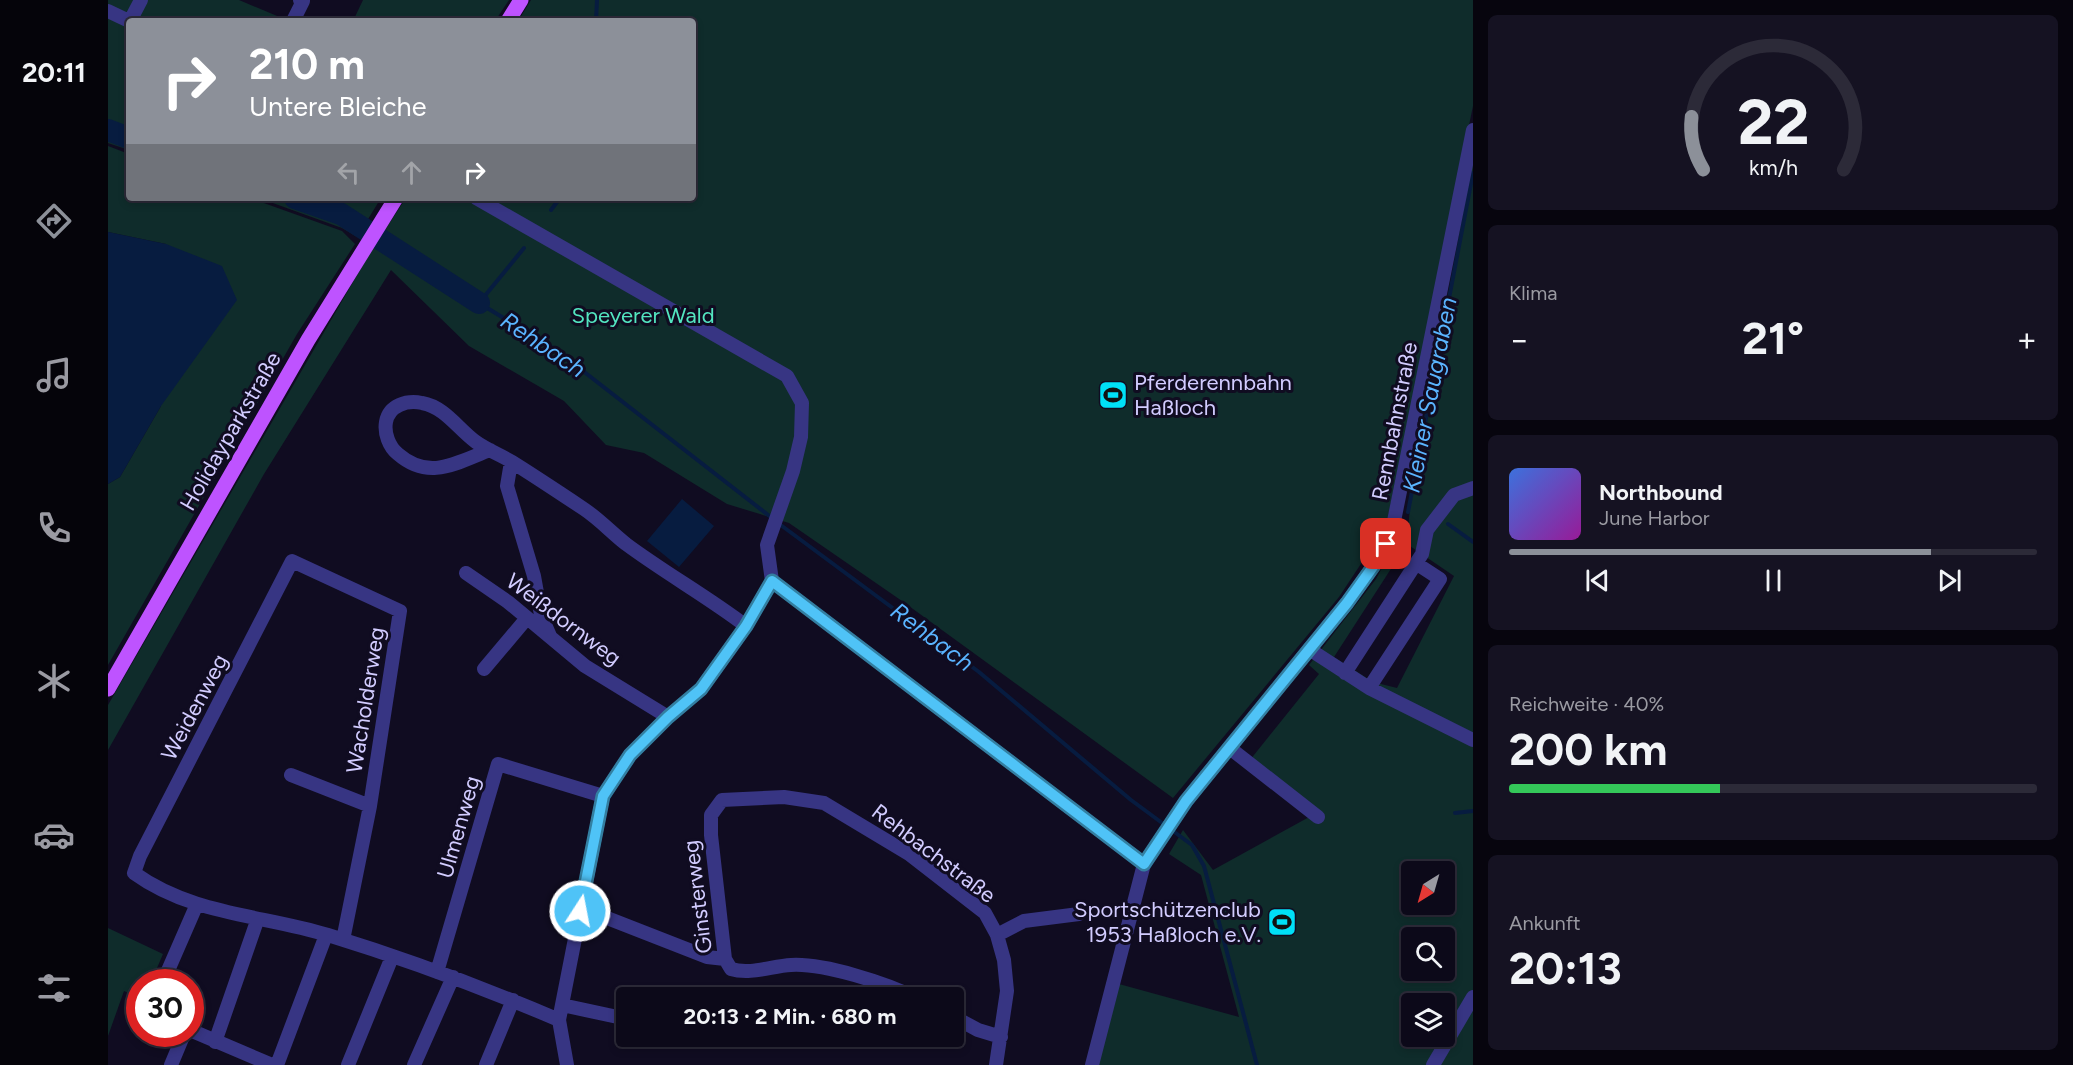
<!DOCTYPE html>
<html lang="de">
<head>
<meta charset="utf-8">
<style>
  :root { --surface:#0c0919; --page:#151222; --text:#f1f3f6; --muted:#9a9aa2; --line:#2c2a38; --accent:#8c9099 }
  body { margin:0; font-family:Figtree,sans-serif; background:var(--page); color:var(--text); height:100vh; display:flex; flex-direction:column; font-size:22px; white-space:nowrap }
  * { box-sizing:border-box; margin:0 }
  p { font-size:20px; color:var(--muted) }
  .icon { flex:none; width:33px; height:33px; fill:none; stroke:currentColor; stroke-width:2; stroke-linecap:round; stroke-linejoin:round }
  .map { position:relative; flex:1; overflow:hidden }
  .drawer { display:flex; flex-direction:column; gap:15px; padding:15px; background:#07050e; width:600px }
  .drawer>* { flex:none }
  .top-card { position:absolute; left:18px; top:18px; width:570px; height:183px; border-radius:6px; box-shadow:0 3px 9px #0003,0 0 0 2px var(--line); background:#8c9099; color:#fff; overflow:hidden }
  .needle { width:39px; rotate:217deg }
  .tools { position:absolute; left:1293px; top:861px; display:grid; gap:12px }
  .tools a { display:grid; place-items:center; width:54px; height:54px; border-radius:6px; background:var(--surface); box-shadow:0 3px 9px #0003,0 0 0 2px var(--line); font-size:30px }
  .speed { position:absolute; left:18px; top:969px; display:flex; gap:12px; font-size:30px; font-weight:700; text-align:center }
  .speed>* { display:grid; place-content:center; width:78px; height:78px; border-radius:50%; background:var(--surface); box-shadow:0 3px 9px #0003,0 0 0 2px var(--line); line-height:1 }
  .speed .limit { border:9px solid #d22; background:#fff; color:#111 }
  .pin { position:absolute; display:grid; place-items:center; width:51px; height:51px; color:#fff; margin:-26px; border-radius:12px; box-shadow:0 3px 9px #0006 }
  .me { position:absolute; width:66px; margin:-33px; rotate:11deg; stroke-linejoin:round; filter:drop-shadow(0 0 4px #0008) }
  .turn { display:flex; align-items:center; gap:21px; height:126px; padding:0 24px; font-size:27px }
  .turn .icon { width:78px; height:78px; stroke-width:2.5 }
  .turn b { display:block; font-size:42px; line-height:51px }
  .lanes { display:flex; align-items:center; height:57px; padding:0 24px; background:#0003; justify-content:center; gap:30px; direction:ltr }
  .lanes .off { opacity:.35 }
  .big { font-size:45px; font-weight:700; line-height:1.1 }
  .drawer .widget { flex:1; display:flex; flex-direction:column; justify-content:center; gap:9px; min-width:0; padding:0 21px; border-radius:9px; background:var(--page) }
  .drawer .dial { align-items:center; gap:0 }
  .dial svg { height:156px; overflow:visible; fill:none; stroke:var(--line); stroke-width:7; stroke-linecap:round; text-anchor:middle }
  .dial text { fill:var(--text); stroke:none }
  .song { display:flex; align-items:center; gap:18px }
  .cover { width:72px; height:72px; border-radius:9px; background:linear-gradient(135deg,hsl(220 70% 55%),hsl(300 70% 35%)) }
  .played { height:6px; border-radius:3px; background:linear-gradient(90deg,var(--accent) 80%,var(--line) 80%) }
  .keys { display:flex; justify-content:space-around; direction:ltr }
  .heat { display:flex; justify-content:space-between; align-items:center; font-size:33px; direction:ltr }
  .charge { height:9px; border-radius:4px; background:linear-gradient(90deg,#34c759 40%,var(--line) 0) }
  .trip { position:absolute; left:508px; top:987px; width:348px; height:60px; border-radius:6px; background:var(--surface); box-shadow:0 3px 9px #0003,0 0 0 2px var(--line); font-weight:700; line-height:60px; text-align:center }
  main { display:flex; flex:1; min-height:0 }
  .menu { display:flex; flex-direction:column; width:108px; justify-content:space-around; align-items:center; background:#05040a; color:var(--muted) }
  .menu .icon { width:42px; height:42px }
  .menu .current { color:var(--accent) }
  .menu b { font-size:27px; color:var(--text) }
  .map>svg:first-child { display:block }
  .green { fill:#0f2c2b; fill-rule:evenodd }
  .water { fill:#071c40 }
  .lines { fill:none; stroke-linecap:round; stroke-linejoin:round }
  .stream { stroke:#071c40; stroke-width:4 }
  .river { stroke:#071c40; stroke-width:22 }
  .minor { stroke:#373583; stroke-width:14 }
  .major { stroke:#be53ff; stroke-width:15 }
  .route-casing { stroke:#337fa1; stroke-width:15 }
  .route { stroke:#4fc3f7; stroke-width:10 }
  .labels { text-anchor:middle; stroke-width:6; stroke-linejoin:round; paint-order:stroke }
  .park-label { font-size:22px; fill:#53e5c0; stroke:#100c21 }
  .poi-label { font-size:22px; fill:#d2ccff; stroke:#100c21; text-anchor:start }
  .street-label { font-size:22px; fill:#d2ccff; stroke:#100c21 }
  .water-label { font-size:24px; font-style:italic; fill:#5ab4ff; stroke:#100c21 }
</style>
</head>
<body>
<main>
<nav class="menu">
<b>20:11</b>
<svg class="icon current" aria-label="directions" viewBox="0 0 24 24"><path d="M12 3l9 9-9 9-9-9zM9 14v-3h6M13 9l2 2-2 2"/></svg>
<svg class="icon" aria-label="music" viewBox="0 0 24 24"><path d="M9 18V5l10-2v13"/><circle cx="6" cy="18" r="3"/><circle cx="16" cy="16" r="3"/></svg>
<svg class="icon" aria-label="phone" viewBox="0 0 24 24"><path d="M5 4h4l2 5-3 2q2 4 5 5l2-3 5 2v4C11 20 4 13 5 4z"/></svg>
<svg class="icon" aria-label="climate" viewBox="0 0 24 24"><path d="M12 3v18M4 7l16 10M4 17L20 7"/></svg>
<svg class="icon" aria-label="car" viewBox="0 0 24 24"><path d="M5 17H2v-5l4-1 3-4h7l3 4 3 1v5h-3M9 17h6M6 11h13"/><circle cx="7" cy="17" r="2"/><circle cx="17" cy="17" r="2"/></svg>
<svg class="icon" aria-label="filters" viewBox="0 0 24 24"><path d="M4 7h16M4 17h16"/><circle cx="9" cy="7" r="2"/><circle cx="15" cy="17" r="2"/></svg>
</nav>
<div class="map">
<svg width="1365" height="1065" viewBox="0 0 1365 1065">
  <rect width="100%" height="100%" fill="#100c21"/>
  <path class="green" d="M 0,0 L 131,0 L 181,21 L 21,21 L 21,150 L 0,143 Z
    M 255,0 L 401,0 L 387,21 L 245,21 Z
    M 423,0 L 1365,0 L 1365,106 L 1278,526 L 1231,597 L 1065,798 L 794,601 L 681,523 L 619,504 L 536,453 L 498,445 L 456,401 L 361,346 L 283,270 L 156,474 L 0,750 L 0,705 L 263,251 L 298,198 L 585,198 L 585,21 L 410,21 Z
    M 0,146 L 21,154 L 21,198 L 142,198 L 234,231 L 247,244 L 189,334 L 0,665 L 0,484 L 12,477 L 53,406 L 58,244 L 0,232 Z
    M 1365,160 L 1365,1065 L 990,1065 L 1011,984 L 1131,1017 L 1093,875 L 1061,854 L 1075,830 L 1105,870 L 1203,816 L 1138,765 L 1211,674 L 1201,665 L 1268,579 L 1284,549 L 1299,544 L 1302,506 ZM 1299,544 L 1346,576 L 1289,688 L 1265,682 L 1226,657 ZM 1304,872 L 1336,872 L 1336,904 L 1304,904 ZM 1304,938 L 1336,938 L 1336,970 L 1304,970 ZM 1304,1004 L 1336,1004 L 1336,1036 L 1304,1036 Z
    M 151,198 L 273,198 L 249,237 L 234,228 Z
    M 0,928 L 55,954 L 43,982 L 32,982 L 31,998 L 16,991 L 0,1036 Z"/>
  <path class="water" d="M 0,232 L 58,244 L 114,266 L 129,300 L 53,406 L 12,477 L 0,484 Z
    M 574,499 L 606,526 L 571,567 L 539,541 Z"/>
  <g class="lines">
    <path class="stream" d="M 488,21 L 489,0
      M 443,210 L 452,198
      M 416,248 L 371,303 L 448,350 L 664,518
      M 1300,512 L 1365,173
      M 670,523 L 871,672 L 1023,800 L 1084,845 L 1096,866 L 1149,1065
      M 1340,524 L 1365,542
      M 1347,813 L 1365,811"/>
    <path class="river" d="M 0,130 L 21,138
      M 187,198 L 233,214 L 371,303"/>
    <path class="minor" d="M 0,11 L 21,21
      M 22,21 L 33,0
      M 185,21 L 195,1 L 192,0
      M 368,198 L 679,376 L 694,403 L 693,437 L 685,471 L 659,545 L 664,581 L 1036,864
      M 382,450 C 348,463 321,481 290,454 C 281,447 276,433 278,422 C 281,405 299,400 314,403 C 337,407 350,429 368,442 C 379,450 393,455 404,462 C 428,477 452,493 476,509 C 491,519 504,533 518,544 C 557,573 600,597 638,626
      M 403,462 L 399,486 L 426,576 L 433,615 L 442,636
      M 358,573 L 400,602 L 477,666 L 560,717
      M 1201,649 L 1261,688 L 1365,740
      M 376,669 L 419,618
      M 1237,673 L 1314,554 L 1319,530 L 1346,495 L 1365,488
      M 1261,688 L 1332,579 L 1309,564
      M 1123,749 L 1210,817
      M 183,775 L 262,806
      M 472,911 L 494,916 L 599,957 L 617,959
      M 889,935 L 916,921 L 971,914
      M 235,940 L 262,806 L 292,611 L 184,561 L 32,856 L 26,873 C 84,915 155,915 220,935 C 298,959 376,988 451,1020
      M 329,972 L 390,764 L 495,796
      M 55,982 L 89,904
      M 808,998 C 778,983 716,963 683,965 C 664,966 642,975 623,969 L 617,959 L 603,835 L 603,815 L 614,800 L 676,797 L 716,803 L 801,854 L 877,913 L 889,935 L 896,960 L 899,991 L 888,1065
      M 454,1005 L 519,1019
      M 846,1017 L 870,1030 L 893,1037
      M 82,1030 L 164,1065
      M 594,1036 L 599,1038
      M 107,1042 L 149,921
      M 63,1065 L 76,1034
      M 169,1065 L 218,935
      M 240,1065 L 284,957
      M 306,1065 L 345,977
      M 378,1065 L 405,1000
      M 459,1065 L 451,1020 L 495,796 L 522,755 L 560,717 L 593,689 L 638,626 L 664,581
      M 984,1065 L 1036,864 L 1078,801 L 1239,603 L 1272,557 L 1284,531 L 1365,130
      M 1325,1065 L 1365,997"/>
    <path class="major" d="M 400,21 L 413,0
      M 0,689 L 200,340 L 288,198"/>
  </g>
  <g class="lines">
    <g class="route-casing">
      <path id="route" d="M 472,911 L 495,796 L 522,755 L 560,717 L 593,689 L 638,626 L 664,581 L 1036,864 L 1078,801 L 1239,603 L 1272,557 L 1278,544"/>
    </g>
    <use href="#route" class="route"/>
  </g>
  <defs>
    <g id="stadium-square" transform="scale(1.5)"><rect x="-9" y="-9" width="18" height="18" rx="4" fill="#00e0f7" stroke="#100c21"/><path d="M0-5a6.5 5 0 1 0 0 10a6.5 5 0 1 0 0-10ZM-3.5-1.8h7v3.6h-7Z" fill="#111"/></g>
  </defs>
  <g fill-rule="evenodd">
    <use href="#stadium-square" x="1005" y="395"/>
    <use href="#stadium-square" x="1174" y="922"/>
  </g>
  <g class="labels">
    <g class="park-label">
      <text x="535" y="323">Speyerer Wald</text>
    </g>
    <g class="poi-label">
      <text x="1026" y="390">Pferderennbahn<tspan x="1026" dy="25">Haßloch</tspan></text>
      <text x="1153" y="917" text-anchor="end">Sportschützenclub<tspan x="1153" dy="25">1953 Haßloch e.V.</tspan></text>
    </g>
    <g class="street-label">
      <text transform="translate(1286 421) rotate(-79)" y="8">Rennbahnstraße</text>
      <text transform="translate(122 431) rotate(-60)" y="8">Holidayparkstraße</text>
      <text transform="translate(456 619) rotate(37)" y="8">Weißdornweg</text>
      <text transform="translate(257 700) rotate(-81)" y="8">Wacholderweg</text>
      <text transform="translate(86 707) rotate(-62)" y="8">Weidenweg</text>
      <text transform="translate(350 827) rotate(-74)" y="8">Ulmenweg</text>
      <text transform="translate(826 853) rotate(37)" y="8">Rehbachstraße</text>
      <text transform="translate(589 897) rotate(-97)" y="8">Ginsterweg</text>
    </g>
    <g class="water-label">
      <text transform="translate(435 345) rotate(34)" y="8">Rehbach</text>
      <text transform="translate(1322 395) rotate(-79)" y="8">Kleiner Saugraben</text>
      <text transform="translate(824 637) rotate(37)" y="8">Rehbach</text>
    </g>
  </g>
</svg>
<div class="tools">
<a><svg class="needle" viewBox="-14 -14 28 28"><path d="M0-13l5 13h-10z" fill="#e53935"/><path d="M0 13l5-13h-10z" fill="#9a9aa2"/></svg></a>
<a><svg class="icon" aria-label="search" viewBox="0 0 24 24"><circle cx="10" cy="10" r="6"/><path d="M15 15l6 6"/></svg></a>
<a><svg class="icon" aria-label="layers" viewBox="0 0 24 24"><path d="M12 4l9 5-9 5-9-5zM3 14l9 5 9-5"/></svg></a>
</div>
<div class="speed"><div class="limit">30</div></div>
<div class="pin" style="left:1278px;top:544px;background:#d93025"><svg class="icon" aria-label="arrive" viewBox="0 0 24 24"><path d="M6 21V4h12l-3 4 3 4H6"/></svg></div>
<svg class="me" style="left:472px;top:911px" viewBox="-20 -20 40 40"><circle r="17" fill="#4fc3f7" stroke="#fff" stroke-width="3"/><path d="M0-11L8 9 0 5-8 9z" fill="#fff"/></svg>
<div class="trip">20:13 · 2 Min. · 680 m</div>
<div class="top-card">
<div class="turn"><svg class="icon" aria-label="right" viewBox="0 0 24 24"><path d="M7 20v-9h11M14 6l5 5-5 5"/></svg><div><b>210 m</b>Untere Bleiche</div></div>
<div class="lanes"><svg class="icon off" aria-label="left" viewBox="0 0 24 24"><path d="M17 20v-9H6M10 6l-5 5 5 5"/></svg><svg class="icon off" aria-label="ahead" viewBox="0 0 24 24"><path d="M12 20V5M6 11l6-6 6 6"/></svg><svg class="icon" aria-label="right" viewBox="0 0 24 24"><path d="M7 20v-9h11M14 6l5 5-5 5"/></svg></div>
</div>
</div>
<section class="drawer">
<div class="widget dial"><svg viewBox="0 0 100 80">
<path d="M14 69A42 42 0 1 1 86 69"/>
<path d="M14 69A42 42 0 0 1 8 42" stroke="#8c9099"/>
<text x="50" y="56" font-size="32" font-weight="700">22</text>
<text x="50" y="72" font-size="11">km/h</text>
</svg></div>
<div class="widget"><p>Klima</p>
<div class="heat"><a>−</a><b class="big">21°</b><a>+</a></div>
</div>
<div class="widget">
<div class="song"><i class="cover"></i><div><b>Northbound</b><p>June Harbor</p></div></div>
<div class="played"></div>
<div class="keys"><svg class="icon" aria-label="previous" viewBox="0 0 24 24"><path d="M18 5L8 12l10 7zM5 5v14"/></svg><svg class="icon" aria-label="pause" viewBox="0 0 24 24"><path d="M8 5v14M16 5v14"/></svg><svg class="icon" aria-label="next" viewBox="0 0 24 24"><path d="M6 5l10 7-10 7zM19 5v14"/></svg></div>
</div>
<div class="widget"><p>Reichweite · 40%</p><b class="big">200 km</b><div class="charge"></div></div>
<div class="widget"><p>Ankunft</p><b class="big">20:13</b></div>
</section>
</main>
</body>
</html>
